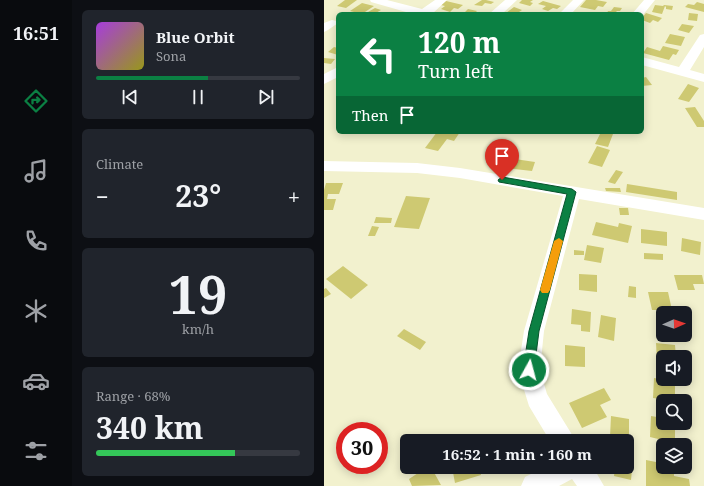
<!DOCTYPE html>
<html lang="en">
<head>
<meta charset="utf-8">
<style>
  :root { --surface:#171b24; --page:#20242c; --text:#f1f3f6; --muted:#9ea1a6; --line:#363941; --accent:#0b8043 }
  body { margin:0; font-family:"Noto Serif",serif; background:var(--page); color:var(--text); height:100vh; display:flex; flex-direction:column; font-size:15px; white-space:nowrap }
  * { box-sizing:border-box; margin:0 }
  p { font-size:13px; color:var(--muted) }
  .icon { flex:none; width:22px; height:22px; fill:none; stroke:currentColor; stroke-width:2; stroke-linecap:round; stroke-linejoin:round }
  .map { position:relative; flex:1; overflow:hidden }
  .drawer { display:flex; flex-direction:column; gap:10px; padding:10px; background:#0d0f14; width:252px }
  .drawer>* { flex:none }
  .hud { position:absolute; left:12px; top:12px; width:308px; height:122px; border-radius:6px; box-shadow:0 2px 10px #0003; background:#0b8043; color:#fff; overflow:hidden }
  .needle { width:26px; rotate:88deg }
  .tools { position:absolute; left:332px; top:306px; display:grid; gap:8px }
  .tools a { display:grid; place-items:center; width:36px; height:36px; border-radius:6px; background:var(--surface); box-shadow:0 2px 10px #0003; font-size:20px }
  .speed { position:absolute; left:12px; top:422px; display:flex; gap:8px; font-size:20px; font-weight:700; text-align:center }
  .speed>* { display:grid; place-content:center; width:52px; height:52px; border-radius:50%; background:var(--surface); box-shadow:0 2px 10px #0003; line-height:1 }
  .speed .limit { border:6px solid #d22; background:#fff; color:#111 }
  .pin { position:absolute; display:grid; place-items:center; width:34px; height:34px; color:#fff; margin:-41px -17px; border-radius:50% 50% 50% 0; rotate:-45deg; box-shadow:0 0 4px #0007 }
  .pin .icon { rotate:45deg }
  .me { position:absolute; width:44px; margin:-22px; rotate:7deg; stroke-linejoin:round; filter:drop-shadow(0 0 3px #0008) }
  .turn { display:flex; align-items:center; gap:14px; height:84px; padding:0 16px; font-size:18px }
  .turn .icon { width:52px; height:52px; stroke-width:2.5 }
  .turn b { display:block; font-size:28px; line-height:34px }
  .then { display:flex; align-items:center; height:38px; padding:0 16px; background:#0003; gap:8px; font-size:15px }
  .big { font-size:30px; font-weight:700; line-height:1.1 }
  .drawer .widget { flex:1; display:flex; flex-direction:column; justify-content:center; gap:6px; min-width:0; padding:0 14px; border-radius:6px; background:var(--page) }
  .drawer .dial { align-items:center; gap:0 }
  .dial b { font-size:52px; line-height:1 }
  .song { display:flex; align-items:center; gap:12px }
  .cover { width:48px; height:48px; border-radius:6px; background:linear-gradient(135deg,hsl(280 70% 55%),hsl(60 70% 35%)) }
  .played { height:4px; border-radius:2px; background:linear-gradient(90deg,var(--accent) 55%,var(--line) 55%) }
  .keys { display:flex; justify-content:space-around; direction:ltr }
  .heat { display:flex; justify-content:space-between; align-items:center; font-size:22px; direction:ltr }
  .charge { height:6px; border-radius:3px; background:linear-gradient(90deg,#34c759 68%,var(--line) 0) }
  .trip { position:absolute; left:76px; top:434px; width:234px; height:40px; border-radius:6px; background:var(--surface); box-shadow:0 2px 10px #0003; font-weight:700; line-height:40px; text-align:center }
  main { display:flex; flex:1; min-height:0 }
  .menu { display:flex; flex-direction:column; width:72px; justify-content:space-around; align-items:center; background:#090b0e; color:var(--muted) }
  .menu .icon { width:28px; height:28px }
  .menu .selected { color:var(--accent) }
  .menu b { font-size:18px; color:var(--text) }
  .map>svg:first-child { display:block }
  .building { fill:#cec972 }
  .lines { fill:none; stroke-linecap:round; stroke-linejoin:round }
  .minor { fill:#fff; fill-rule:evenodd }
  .route { fill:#0b8043; stroke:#07532c }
  .slow { fill:#f59e0b }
</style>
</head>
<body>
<main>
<nav class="menu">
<b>16:51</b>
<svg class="icon selected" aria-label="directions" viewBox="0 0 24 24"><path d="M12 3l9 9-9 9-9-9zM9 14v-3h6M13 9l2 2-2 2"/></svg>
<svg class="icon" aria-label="music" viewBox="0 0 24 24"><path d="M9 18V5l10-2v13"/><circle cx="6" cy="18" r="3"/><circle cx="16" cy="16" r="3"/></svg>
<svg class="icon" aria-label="phone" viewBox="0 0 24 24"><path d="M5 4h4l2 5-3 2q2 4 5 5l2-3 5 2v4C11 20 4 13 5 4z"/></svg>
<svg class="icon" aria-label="climate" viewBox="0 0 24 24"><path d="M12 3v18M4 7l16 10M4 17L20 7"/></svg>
<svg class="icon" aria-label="car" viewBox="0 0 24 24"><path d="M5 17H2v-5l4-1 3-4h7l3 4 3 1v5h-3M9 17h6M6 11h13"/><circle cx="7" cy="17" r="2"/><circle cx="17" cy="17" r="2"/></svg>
<svg class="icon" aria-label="filters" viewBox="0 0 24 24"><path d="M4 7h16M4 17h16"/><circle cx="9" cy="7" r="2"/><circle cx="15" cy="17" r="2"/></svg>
</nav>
<section class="drawer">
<div class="widget">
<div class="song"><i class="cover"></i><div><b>Blue Orbit</b><p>Sona</p></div></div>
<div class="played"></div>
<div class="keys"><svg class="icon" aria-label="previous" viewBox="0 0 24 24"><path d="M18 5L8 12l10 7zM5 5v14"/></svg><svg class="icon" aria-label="pause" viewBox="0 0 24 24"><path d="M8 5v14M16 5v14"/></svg><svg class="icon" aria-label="next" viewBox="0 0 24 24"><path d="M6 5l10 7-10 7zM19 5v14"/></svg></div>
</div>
<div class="widget"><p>Climate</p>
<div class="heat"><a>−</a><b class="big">23°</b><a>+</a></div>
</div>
<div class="widget dial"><b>19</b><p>km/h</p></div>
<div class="widget"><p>Range · 68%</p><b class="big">340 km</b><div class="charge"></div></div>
</section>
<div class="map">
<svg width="380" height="486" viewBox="0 0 380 486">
  <rect width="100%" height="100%" fill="#f2f1ce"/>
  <path class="building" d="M 21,0 L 33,0 L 22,8 L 13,6 Z
    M 158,0 L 162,0 L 170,2 L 167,4 L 161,3 L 158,6 L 150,5 Z
    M 198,0 L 209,0 L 206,2 L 209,3 L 206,6 L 195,3 Z
    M 262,0 L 272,0 L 283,2 L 279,7 L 274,6 L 271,10 L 256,7 Z
    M 122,1 L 139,5 L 134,9 L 130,8 L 126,12 L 117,9 L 121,6 L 117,5 Z
    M 219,1 L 237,6 L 233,9 L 229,8 L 224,11 L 218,9 L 222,6 L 214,4 Z
    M 373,2 L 380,4 L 380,12 L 361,7 L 364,4 L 370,5 Z
    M 38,3 L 50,6 L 38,14 L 26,11 Z
    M 331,5 L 339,6 L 340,5 L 349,6 L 348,10 L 342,9 L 342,7 L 341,6 L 338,14 L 328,12 Z
    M 190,7 L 198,10 L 192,14 L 182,13 Z
    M 290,7 L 298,8 L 296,11 L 293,11 L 290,14 L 283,13 L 284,11 L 287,11 Z
    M 51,8 L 57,10 L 50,14 L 44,12 Z
    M 144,9 L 153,11 L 150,14 L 139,14 Z
    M 322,13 L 338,18 L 334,22 L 329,20 L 326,23 L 318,20 L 318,18 Z
    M 365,13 L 374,14 L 373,21 L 364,20 Z
    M 358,24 L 370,26 L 365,33 L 354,30 Z
    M 346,34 L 361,37 L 357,46 L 341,43 Z
    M 339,46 L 355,50 L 352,55 L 349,54 L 345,60 L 319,53 L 323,47 L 336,51 Z
    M 10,47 L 14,48 L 14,55 L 4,52 Z
    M 0,58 L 11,59 L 7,64 L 0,63 Z
    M 322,77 L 328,85 L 318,86 L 318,78 Z
    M 364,84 L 375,88 L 365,102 L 354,99 Z
    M 371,107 L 380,121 L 380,127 L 373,127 L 361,108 Z
    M 113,132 L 136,132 L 130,141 L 123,139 L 114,151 L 101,148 Z
    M 277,132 L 289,134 L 284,147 L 271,144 Z
    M 273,146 L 286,150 L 278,167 L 264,163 Z
    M 178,157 L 211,162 L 208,171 L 174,167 Z
    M 292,170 L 299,172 L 291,184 L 284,182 Z
    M 2,183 L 19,183 L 15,194 L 4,194 L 3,199 L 12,199 L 9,210 L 0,210 L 0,190 Z
    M 303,184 L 353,192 L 353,200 L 302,192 Z
    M 281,188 L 296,188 L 297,192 L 282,191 Z
    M 82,196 L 106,198 L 95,229 L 70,227 Z
    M 295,208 L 304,208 L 305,215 L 296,215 Z
    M 52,217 L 68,218 L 67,223 L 50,223 Z
    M 272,222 L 294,227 L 295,223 L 308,226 L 304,243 L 268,235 Z
    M 48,226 L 55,227 L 51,236 L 44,236 Z
    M 317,229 L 343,232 L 343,246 L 317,243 Z
    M 358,238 L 377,242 L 376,255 L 357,251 Z
    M 263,245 L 280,248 L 277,263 L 260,260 Z
    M 250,250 L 260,251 L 260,255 L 250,255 Z
    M 320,253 L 339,254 L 339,260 L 320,259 Z
    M 19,266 L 44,285 L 27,299 L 2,279 Z
    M 255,274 L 273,275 L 273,292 L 255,290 Z
    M 350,275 L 378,275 L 380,284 L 369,284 L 371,290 L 354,290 Z
    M 305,286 L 312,287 L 312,298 L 304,297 Z
    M 2,288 L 7,294 L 0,298 L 0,289 Z
    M 324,292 L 344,292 L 348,310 L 328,310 Z
    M 248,309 L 267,312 L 266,332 L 257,331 L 257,325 L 247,324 Z
    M 277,315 L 292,318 L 290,341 L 274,337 Z
    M 80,329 L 102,342 L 96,350 L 73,336 Z
    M 332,343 L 351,345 L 352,357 L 339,357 L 339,363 L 333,362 Z
    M 241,345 L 261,347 L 261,367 L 241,366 Z
    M 330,378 L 351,382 L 351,401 L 329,398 Z
    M 280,388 L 287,400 L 276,405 L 283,417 L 258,428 L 245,403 Z
    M 287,416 L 305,419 L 305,440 L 286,437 Z
    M 327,416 L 339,418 L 339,423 L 351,423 L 351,443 L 326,437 Z
    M 187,435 L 189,441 L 170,441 Z
    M 337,456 L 339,456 L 339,467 L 350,467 L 350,476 L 365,479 L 366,486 L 322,486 L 322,460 L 337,463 Z
    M 303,458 L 309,460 L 307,480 L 290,476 L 291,467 L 303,467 Z
    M 103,467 L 107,467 L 117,485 L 88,486 L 85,479 Z
    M 128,467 L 155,467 L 157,475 L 131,483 Z"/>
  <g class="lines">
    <path class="minor" d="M 46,0 L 63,0 L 98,9 L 111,0 L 123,0 L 108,14 L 89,14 L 47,2 Z
      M 181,0 L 193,0 L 178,14 L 165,14 Z
      M 249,0 L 260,0 L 247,14 L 235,14 Z
      M 320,0 L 331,0 L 318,16 L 318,14 L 308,14 Z
      M 8,20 L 12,21 L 14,23 L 4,30 L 0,32 L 0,23 Z
      M 380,34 L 380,47 L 366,70 L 380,74 L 380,82 L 318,65 L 318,57 L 355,67 L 376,35 Z
      M 14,67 L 14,77 L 0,84 L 0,74 Z
      M 0,161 L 93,163 L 136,168 L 380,208 L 380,220 L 255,199 L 220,331 L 216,370 L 223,394 L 247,433 L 251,441 L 226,441 L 205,406 L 194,370 L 200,331 L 239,196 L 136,178 L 93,173 L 0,171 Z
      M 221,467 L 269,467 L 280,486 L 253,486 L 248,479 L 235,486 L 197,486 L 201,477 Z"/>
  </g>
  <path class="route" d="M 178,177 L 248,189 L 252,192 L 215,331 L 210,370 L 209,374 L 205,375 L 201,374 L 199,370 L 205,331 L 243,194 L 175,182 L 174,180 Z"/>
  <path class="slow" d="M 235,238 L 239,241 L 226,290 L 224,293 L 218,293 L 216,290 L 230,241 Z"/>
</svg>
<div class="tools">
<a><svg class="needle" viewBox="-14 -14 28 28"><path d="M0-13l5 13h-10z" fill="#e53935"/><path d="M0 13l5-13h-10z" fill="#9ea1a6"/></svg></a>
<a><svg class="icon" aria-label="sound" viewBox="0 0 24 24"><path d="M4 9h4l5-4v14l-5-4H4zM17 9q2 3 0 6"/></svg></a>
<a><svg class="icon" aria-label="search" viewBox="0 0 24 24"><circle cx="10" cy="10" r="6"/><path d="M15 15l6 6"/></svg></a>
<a><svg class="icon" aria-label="layers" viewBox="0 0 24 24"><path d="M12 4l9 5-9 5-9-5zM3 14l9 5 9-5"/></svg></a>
</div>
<div class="speed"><div class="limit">30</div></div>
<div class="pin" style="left:178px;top:180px;background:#d93025"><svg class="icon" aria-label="arrive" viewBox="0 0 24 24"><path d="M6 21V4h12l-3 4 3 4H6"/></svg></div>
<svg class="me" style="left:205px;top:370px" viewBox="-20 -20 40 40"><circle r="17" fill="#0b8043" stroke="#fff" stroke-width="3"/><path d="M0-11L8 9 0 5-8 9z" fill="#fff"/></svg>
<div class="trip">16:52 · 1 min · 160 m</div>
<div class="hud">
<div class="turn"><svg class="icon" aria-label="left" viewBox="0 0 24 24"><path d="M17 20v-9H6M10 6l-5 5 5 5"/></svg><div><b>120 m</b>Turn left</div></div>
<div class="then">Then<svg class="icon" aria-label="arrive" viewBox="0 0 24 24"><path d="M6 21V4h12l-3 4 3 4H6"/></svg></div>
</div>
</div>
</main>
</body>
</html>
